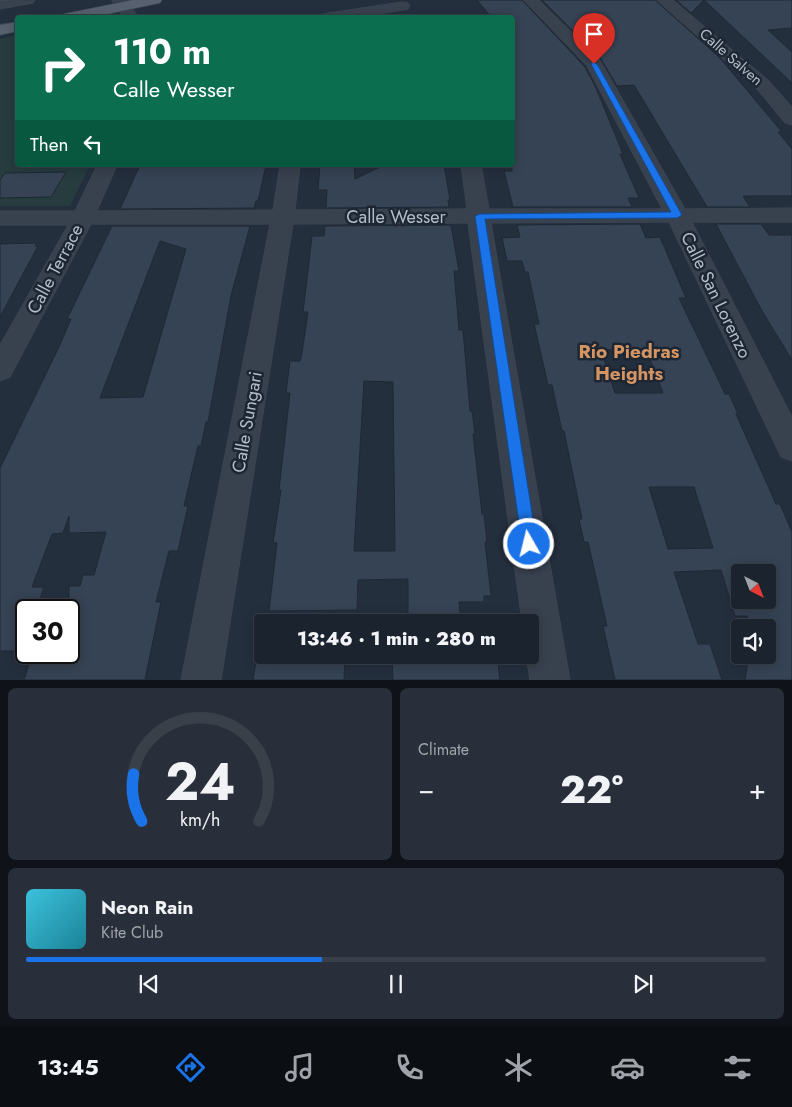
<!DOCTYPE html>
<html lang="en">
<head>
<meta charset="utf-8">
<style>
  :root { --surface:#1b232e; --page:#282f3a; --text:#f1f3f6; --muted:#a0a4aa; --line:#39404a; --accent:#1a73e8 }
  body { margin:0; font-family:Jost,sans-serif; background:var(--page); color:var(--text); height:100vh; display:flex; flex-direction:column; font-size:19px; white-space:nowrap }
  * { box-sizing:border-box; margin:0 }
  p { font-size:16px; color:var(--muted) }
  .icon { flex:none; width:28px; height:28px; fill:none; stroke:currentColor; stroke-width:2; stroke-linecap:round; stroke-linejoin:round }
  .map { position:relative; height:680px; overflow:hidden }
  .sheet { display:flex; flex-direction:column; gap:8px; padding:8px; background:#0f1319; flex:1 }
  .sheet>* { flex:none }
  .banner { position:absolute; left:15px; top:15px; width:500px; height:152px; border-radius:5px; box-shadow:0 2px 12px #0003,0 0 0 1px var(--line); background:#0b6e4f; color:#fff; overflow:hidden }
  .needle { width:32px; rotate:138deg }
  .buttons { position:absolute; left:731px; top:564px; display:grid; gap:10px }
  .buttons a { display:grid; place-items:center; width:45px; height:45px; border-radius:5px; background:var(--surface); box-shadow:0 2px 12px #0003,0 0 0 1px var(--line); font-size:25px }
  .speed { position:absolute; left:15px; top:599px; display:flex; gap:10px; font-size:25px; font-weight:700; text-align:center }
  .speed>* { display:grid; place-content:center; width:65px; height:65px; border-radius:50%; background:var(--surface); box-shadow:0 2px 12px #0003,0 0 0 1px var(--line); line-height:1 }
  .speed .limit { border:2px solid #111; border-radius:8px; background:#fff; color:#111 }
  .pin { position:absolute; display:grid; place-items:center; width:42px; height:42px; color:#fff; margin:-51px -21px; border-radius:50% 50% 50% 0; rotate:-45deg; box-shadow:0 0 5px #0007 }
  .pin .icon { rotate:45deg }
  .me { position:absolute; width:55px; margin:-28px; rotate:352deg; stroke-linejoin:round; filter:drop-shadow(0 0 4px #0008) }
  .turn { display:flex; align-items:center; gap:18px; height:105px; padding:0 15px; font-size:22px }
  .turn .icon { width:65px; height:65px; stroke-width:2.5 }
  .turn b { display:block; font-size:35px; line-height:42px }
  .then { display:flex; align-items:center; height:48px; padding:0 15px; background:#0003; gap:10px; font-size:19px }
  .big { font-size:38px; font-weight:800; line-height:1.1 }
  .sheet .tile { flex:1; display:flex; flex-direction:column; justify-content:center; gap:8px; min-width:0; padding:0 18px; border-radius:8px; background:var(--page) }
  .sheet .dial { align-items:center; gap:0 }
  .dial svg { height:130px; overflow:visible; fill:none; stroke:var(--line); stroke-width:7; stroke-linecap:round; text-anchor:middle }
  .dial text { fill:var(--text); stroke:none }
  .song { display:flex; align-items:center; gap:15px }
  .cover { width:60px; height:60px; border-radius:8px; background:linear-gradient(135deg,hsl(190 70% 55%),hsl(190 70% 35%)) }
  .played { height:5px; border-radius:2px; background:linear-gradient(90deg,var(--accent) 40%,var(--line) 40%) }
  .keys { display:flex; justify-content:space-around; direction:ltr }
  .heat { display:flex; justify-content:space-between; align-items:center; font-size:28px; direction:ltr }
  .sheet .tiles { flex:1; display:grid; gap:8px; grid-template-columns:1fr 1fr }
  .tile:last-child { grid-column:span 2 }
  .trip { position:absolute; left:254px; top:614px; width:285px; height:50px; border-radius:5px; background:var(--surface); box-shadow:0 2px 12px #0003,0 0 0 1px var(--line); font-weight:800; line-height:50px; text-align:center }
  .tabs { display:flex; height:80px; justify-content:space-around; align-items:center; background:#0b0e12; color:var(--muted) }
  .tabs .icon { width:35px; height:35px }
  .tabs .current { color:var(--accent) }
  .tabs b { font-size:22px; color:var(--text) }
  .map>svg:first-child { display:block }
  .green { fill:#263c3f }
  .building { fill:#364354; stroke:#1f2835; fill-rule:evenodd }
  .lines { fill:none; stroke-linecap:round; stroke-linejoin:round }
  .street-casing { stroke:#414a57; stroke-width:1 }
  .primary-casing { stroke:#414a57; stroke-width:1 }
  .street { fill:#38414e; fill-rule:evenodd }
  .primary { fill:#56606e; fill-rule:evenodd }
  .route { fill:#1a73e8; stroke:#114b97 }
  .labels { text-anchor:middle; stroke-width:5; stroke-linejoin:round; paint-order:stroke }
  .far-street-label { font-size:15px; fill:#b4bcc9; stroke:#1d2633 }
  .street-label { font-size:18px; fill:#b4bcc9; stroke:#1d2633 }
  .neighbourhood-label { font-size:19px; font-weight:bold; fill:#d59563; stroke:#1d2633 }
</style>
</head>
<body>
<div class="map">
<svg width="792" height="680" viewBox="0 0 792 680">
  <rect width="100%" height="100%" fill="#242f3e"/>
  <path class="green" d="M 17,35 L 18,165 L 90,165 L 70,206 L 0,206 L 0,39 Z"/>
  <path class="building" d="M 477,0 L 522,0 L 585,67 L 596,88 L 623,154 L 620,154 L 639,198 L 628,198 L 632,207 L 513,207 L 504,171 L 512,171 L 512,18 L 492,18 Z
    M 542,0 L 655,0 L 720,58 L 782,132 L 778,132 L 792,149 L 792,196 L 743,196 L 750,207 L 707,207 L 634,85 L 617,86 L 601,59 Z
    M 676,0 L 704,0 L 691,13 Z
    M 704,0 L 792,0 L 792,28 L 768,30 L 792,52 L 792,83 Z
    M 140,165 L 238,167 L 239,165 L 266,165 L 258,201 L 256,201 L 254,208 L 120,209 Z
    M 320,165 L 354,165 L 355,179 L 384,165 L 444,165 L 450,200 L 448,200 L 449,207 L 326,208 L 327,190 L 318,190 Z
    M 66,172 L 51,197 L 0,198 L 0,180 L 5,173 Z
    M 640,224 L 646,238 L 660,237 L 686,298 L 679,298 L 725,394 L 729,394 L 738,414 L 736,414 L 776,504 L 780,504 L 792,532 L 792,680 L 745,680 L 749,655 L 768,655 L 768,628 L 751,628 L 747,616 L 735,616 L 721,570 L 674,572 L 698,644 L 710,644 L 722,680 L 615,680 L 603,626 L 607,626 L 588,542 L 584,542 L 579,519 L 582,519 L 564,431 L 562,431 L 552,385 L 548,385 L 540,350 L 534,324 L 539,324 L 528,272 L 525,272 L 522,261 L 507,261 L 502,238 L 520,237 L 517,225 ZM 646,349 L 663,393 L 615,393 L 601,350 ZM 649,487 L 694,487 L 713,548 L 668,549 ZM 740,572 L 768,572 L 768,600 L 740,600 Z
    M 716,224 L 761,224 L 769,235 L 792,235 L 792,360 L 762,311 Z
    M 451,225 L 459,271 L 454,271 L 459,330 L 463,330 L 470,411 L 472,411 L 475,434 L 473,434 L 482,514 L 484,514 L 487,542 L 485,542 L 491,596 L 484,596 L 484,602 L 459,602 L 461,622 L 408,622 L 408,579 L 358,580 L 357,610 L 269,611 L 277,543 L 273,543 L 281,490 L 279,490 L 290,393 L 286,393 L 290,361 L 300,361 L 302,353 L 308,312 L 303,312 L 312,236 L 324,236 L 325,226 ZM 364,381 L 393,382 L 395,551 L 354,551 Z
    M 112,226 L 250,226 L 231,296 L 208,422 L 206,422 L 201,446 L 198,446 L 184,506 L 188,506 L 178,551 L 169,551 L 156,602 L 161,602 L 145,680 L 24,680 L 33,652 L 69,652 L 69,586 L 80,586 L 83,575 L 94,575 L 106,532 L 69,533 L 69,516 L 63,533 L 52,534 L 32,587 L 44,587 L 36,610 L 26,610 L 26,651 L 0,651 L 0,468 L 59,347 L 71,319 L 67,319 ZM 160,241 L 186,249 L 143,397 L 100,398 Z
    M 36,243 L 35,246 L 38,246 L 0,317 L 0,244 Z
    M 257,655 L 345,655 L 344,680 L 253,680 Z
    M 392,655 L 497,655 L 500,680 L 393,680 Z"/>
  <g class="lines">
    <g class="street-casing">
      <path id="street" d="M 35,0 L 33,3 L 0,9 L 0,1 Z
        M 112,0 L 126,0 L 139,18 L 124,18 Z
        M 524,0 L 539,0 L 600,60 L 685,209 L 792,208 L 792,222 L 692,222 L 792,417 L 792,461 L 781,457 L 669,222 L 491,223 L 570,680 L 530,680 L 526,655 L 530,655 L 530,622 L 522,622 L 468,223 L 293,224 L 221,680 L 181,680 L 270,224 L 91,224 L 10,377 L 0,381 L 0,345 L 68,225 L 0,225 L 0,211 L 75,211 L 97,165 L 117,165 L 97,211 L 273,210 L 280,165 L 300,165 L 295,210 L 467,209 L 461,165 L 481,165 L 489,209 L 662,209 L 587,66 Z
        M 657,0 L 673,0 L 769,81 L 792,107 L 792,125 L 785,123 L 757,89 Z
        M 403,2 L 408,3 L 410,6 L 408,9 L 356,18 L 316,18 L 323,14 Z"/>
    </g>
    <g class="primary-casing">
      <path id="primary" d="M 133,0 L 162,0 L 160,3 L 155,4 L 89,18 L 57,18 L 64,14 Z
        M 18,22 L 18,31 L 0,35 L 0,25 Z"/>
    </g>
    <use href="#street" class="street"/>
    <use href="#primary" class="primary"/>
  </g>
  <path class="route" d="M 592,62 L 597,64 L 682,215 L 677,218 L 485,219 L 537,544 L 534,549 L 529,551 L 524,549 L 522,544 L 475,216 L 480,214 L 671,212 L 591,64 Z"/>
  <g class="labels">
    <g class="far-street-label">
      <text transform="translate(731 57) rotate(41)" y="5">Calle Salven</text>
    </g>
    <g class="street-label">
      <text x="396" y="223">Calle Wesser</text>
      <text transform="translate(55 269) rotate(-62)" y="6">Calle Terrace</text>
      <text transform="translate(716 295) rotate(64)" y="6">Calle San Lorenzo</text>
      <text transform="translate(247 422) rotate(-80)" y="6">Calle Sungari</text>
    </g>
    <g class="neighbourhood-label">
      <text x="629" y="358">Río Piedras<tspan x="629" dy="22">Heights</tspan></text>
    </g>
  </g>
</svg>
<div class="buttons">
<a><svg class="needle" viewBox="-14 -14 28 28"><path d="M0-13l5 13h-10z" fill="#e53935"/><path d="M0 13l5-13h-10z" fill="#a0a4aa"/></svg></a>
<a><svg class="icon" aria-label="sound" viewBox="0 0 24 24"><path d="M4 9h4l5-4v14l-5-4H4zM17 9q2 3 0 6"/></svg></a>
</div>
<div class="speed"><div class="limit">30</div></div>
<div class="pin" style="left:594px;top:64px;background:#d93025"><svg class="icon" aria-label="arrive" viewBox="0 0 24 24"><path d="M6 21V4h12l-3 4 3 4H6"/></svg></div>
<svg class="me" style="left:529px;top:544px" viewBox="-20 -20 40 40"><circle r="17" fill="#1a73e8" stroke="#fff" stroke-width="3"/><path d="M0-11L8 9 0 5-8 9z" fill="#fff"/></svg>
<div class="trip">13:46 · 1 min · 280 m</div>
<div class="banner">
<div class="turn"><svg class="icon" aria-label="right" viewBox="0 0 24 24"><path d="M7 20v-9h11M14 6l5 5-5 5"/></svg><div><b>110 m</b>Calle Wesser</div></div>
<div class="then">Then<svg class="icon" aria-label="left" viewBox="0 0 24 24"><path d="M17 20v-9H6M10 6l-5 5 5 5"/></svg></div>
</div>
</div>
<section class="sheet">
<div class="tiles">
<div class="tile dial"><svg viewBox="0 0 100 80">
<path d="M14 69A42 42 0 1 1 86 69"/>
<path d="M14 69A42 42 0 0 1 9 40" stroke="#1a73e8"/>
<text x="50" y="56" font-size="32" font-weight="700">24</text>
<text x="50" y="72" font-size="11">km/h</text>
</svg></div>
<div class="tile"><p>Climate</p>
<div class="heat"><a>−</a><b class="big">22°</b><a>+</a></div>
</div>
<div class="tile">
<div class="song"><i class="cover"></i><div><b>Neon Rain</b><p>Kite Club</p></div></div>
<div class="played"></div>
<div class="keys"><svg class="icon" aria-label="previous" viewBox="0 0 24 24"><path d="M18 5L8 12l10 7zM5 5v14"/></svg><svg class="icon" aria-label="pause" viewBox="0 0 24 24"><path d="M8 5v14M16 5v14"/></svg><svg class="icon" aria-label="next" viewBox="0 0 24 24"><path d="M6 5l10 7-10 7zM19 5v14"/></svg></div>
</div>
</div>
</section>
<nav class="tabs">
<b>13:45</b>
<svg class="icon current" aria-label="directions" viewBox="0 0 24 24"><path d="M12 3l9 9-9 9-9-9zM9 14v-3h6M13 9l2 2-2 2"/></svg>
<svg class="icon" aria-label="music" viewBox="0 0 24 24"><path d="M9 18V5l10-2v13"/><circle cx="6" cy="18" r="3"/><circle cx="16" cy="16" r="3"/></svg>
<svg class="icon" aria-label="phone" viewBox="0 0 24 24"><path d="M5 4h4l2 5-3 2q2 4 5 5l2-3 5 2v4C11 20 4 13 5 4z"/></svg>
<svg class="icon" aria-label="climate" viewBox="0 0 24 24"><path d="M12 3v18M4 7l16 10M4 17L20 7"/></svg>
<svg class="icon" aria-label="car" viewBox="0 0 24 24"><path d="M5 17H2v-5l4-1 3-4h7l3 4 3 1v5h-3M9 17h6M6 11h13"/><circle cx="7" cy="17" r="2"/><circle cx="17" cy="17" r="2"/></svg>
<svg class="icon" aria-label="filters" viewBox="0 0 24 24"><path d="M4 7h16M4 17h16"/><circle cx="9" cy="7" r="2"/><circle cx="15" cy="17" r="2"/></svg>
</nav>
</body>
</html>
